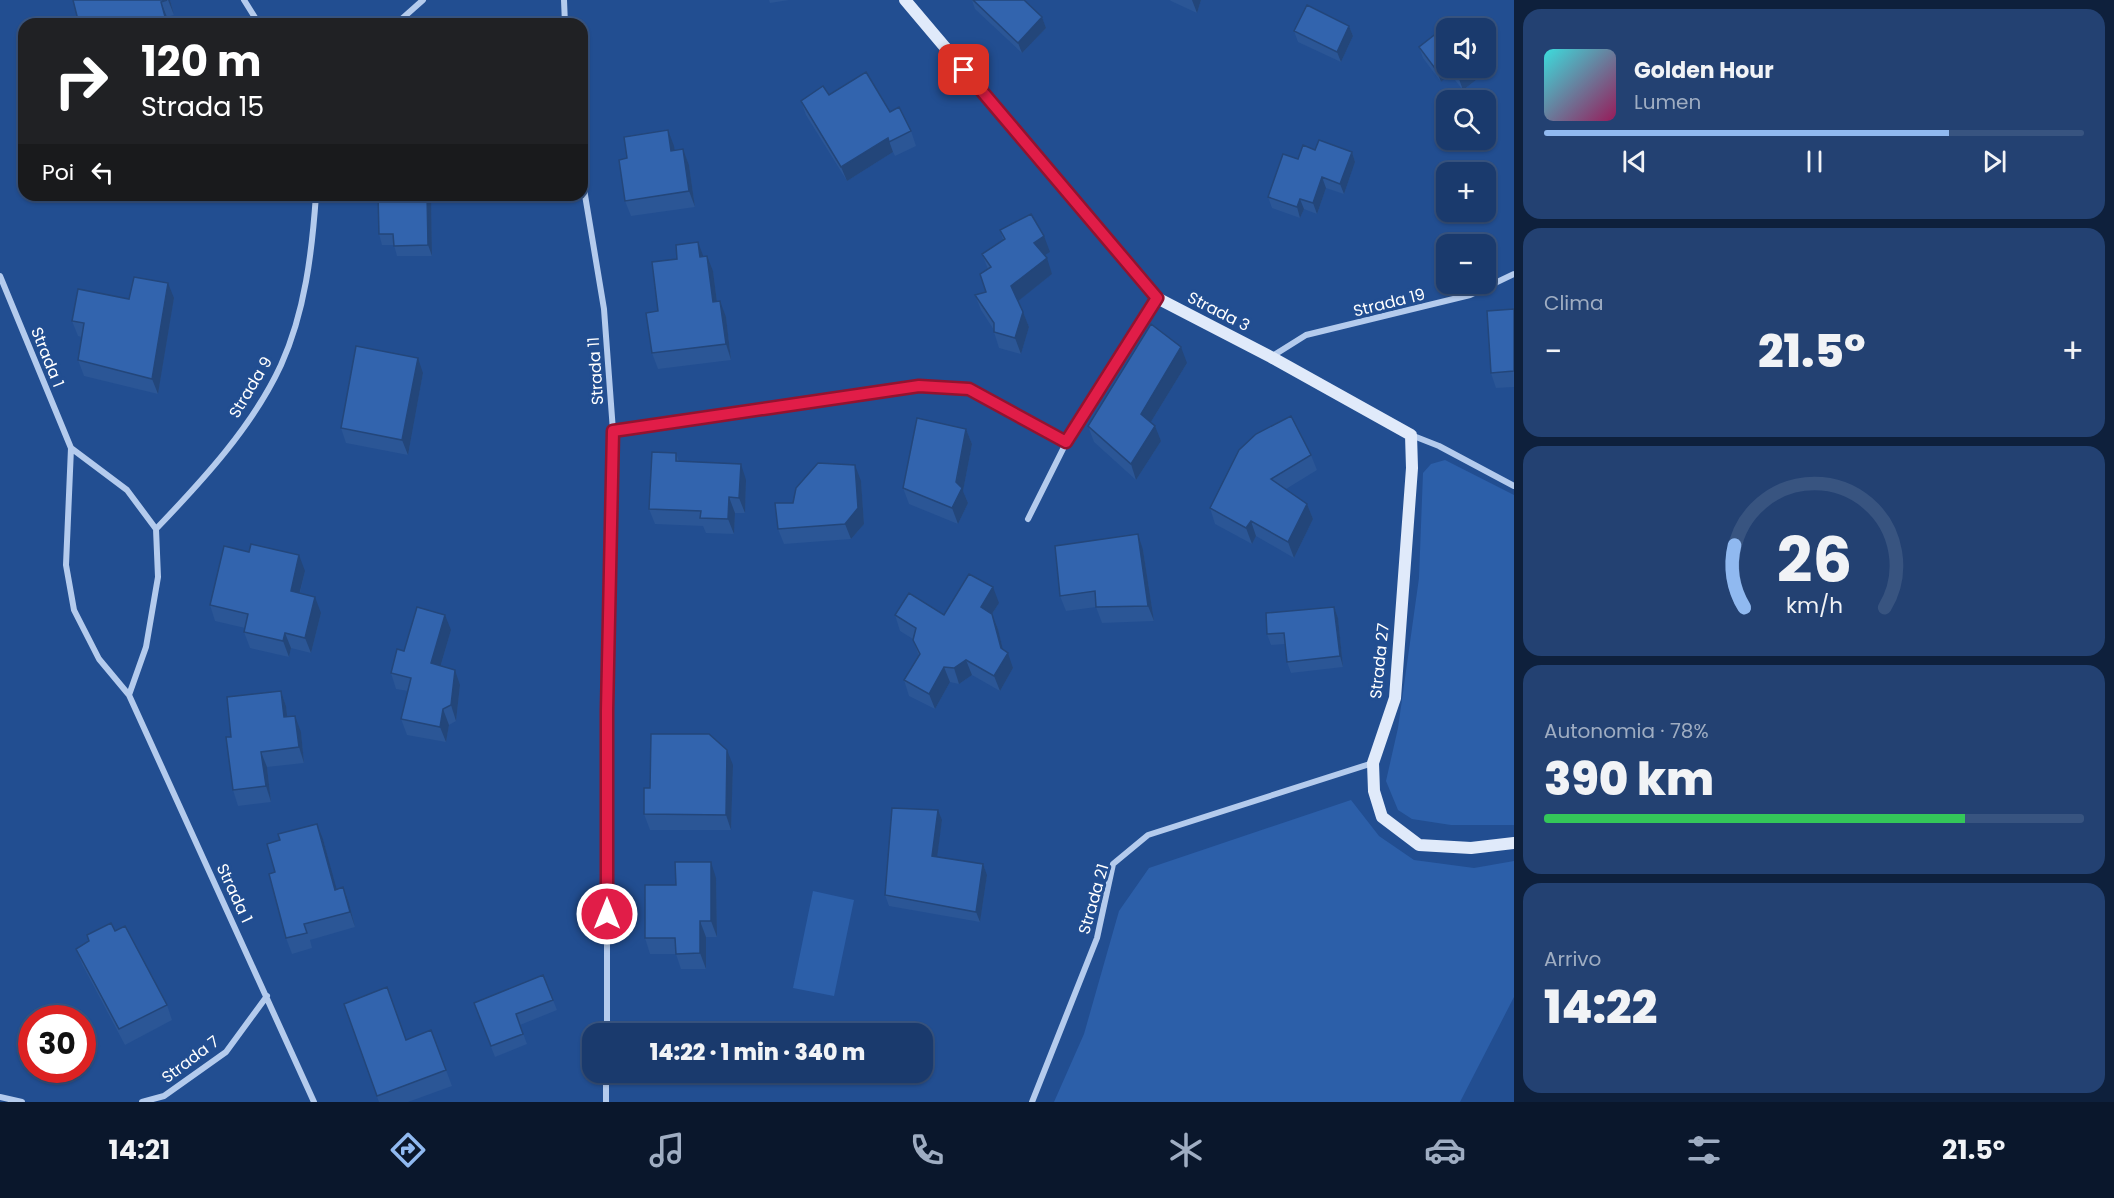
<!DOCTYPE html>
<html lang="it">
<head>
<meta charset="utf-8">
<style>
  :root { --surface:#1a3a6d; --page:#234172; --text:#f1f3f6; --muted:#9fadc2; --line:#385480; --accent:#90b9f0 }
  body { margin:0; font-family:Poppins,sans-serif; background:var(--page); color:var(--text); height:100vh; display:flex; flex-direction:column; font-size:22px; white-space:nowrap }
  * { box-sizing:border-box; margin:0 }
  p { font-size:20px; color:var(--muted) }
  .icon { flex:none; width:33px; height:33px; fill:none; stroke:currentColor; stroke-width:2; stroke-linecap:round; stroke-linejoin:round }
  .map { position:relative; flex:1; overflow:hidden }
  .details { display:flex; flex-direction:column; gap:9px; padding:9px; background:#0e203c; width:600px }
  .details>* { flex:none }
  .hud { position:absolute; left:18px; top:18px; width:570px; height:183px; border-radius:18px; box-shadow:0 2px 4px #0004,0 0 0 2px var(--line); background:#202124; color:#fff; overflow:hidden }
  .buttons { position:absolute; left:1436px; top:18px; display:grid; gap:12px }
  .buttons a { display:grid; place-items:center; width:60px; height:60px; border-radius:12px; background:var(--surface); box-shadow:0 2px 4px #0004,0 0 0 2px var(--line); font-size:30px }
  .speed { position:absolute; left:18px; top:1005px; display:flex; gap:12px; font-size:30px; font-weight:700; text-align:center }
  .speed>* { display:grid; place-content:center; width:78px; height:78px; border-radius:50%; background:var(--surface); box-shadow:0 2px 4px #0004,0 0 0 2px var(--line); line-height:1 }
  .speed .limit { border:9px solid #d22; background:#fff; color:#111 }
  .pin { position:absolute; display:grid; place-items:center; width:51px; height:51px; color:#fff; margin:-26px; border-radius:12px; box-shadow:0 3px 9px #0006 }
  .me { position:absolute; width:66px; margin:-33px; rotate:0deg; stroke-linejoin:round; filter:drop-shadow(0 0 4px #0008) }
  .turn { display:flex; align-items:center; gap:21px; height:126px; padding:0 24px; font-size:27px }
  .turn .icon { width:78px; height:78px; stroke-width:2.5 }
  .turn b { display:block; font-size:42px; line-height:51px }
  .then { display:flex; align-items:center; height:57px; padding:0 24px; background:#0003; gap:12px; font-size:22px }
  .big { font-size:45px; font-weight:800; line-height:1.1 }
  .details .tile { flex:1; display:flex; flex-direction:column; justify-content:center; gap:9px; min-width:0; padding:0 21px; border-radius:18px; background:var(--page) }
  .details .dial { align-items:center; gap:0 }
  .dial svg { height:156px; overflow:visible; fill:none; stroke:var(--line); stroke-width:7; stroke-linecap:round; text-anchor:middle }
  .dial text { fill:var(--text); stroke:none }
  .song { display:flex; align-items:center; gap:18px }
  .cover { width:72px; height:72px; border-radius:9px; background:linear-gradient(135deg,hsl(180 70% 55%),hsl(330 70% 35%)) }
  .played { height:6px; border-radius:3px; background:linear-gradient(90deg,var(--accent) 75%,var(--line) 75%) }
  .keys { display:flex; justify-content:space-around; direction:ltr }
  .heat { display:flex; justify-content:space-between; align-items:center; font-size:33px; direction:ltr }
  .charge { height:9px; border-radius:4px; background:linear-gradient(90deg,#34c759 78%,var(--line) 0) }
  .trip { position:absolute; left:582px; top:1023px; width:351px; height:60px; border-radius:18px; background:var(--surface); box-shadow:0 2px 4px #0004,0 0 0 2px var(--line); font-weight:800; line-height:60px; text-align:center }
  .tab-bar { display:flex; height:96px; justify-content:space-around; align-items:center; background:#0a172c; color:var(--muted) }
  .tab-bar .icon { width:42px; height:42px }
  .tab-bar .on { color:var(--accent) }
  .tab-bar b { font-size:27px; color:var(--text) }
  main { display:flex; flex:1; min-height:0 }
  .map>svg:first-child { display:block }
  .green { fill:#2c5fa9 }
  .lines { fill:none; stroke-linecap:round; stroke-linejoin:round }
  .street { stroke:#b4cbed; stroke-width:6 }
  .secondary { stroke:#e0eafa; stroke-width:12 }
  .wall { fill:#2b5696 }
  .shaded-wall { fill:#23467a }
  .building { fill:#3264ae; stroke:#23467a; stroke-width:1.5 }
  .route-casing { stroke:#92132f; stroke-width:15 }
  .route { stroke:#e11d48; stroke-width:10 }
  .labels { text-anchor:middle; stroke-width:6; stroke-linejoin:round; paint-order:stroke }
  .street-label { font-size:16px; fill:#fff; stroke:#224e91 }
</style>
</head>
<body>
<main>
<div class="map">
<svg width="1514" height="1102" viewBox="0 0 1514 1102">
  <rect width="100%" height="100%" fill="#224e91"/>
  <path class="green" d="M 1445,460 L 1514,495 L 1514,825 L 1451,825 L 1412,819 L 1398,810 L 1386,781 L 1398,728 L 1419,578 L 1423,473 L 1431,464 Z
    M 1351,800 L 1379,836 L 1414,860 L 1474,868 L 1514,861 L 1514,997 L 1460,1102 L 1054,1102 L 1084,1034 L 1119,911 L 1149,868 Z
    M 813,891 L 854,900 L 834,996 L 793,988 Z"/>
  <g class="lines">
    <path class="street" d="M 244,0 L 259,24
      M 564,0 L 565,24
      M 396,24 L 423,0
      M 582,177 L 604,309 L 613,431 L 607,711 L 607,1034
      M 0,276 L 71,448 L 66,565 L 74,610 L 99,659 L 129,695 L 314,1102
      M 1271,357 L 1306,335 L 1470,295 L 1514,274
      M 613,431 L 919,386 L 969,389 L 1066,443
      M 1411,435 L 1439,446 L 1514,486
      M 71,448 L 127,490 L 156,529 L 158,577 L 146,647 L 129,695
      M 1028,519 L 1066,443 L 1157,298
      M 156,529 C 202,481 253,426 281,365 C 305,312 312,252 316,195
      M 0,1097 L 22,1102
      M 142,1102 L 164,1096 L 226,1052 L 267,996
      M 606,1102 L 606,1072
      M 1032,1102 L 1097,938 L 1113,864 L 1148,835 L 1373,763"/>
    <path class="secondary" d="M 905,0 L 1157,298 L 1271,357 L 1411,435 L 1412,468 L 1395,698 L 1373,763 L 1374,791 L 1382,817 L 1419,845 L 1471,848 L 1514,843"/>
  </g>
  <path class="wall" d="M 73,0 L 170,0 L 174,15 L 167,17 L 169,24 L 79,24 Z
    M 769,0 L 789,0 L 770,3 Z
    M 972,0 L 1024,0 L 1042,17 L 1046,28 L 1022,53 L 975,9 Z
    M 1170,0 L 1201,0 L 1197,13 L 1171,1 Z
    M 1349,26 L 1353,36 L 1341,62 L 1298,42 L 1294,31 Z
    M 1419,47 L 1446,68 L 1484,68 L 1485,73 L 1463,90 L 1450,74 L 1441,82 L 1423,58 Z
    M 829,95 L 890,112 L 911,131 L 916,146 L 895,156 L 893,152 L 847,181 L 806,115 L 801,101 Z
    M 668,130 L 674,150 L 683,149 L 689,165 L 695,207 L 631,216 L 625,201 L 627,158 Z
    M 1315,150 L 1352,152 L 1355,162 L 1344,194 L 1326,188 L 1317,214 L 1304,209 L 1300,218 L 1272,208 L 1268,197 L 1298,159 Z
    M 209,195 L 217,195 L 211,198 Z
    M 480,195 L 521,195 L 521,199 L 482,201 Z
    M 431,198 L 432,256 L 397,256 L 394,245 L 382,245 L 379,234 Z
    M 1000,230 L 1050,252 L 1044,255 L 1052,274 L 1018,301 L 1029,327 L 1021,354 L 999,348 L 994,332 L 994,330 L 981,310 L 975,295 L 986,292 L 988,269 L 982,254 L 1003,240 Z
    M 703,256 L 713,271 L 717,302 L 726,317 L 731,360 L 658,369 L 652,353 L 658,311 Z
    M 174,298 L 158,394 L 84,376 L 78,360 L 82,337 L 78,336 L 72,321 L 129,299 Z
    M 1514,309 L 1514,387 L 1496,388 L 1491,373 Z
    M 1187,363 L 1151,422 L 1161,441 L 1136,480 L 1094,442 L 1088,426 Z
    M 423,373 L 408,455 L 346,443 L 341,428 Z
    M 966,429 L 972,444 L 963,491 L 968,503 L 958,524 L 909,504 L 903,488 Z
    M 676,453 L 679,461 L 746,480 L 745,513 L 735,513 L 734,534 L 706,533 L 703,526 L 655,524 L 649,509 Z
    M 1311,455 L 1317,470 L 1286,489 L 1307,504 L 1313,519 L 1294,558 L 1256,536 L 1252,544 L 1215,524 L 1210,508 Z
    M 861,481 L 864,524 L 851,539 L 784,544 L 778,529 L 793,503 Z
    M 1143,550 L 1154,621 L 1102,623 L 1096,607 L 1066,611 L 1060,596 Z
    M 305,571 L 300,593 L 321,613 L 311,653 L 291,648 L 289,657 L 250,648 L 244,632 L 245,628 L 215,621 L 210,605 Z
    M 999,603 L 992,614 L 998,629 L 1003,650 L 1013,668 L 1000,691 L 972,675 L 959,684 L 950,682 L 935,709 L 909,696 L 904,680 L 919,656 L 913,640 L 913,639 L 900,631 L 895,615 L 944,615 Z
    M 1334,607 L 1338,618 L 1343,667 L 1291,673 L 1287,662 L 1285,644 L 1271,645 L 1267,634 Z
    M 451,630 L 441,665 L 460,685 L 456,721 L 449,725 L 446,742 L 407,735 L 401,719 L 408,691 L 396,689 L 391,673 L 404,651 Z
    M 281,691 L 286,706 L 287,717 L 301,732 L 304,763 L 267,767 L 271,802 L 238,806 L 233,790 L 231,737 Z
    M 733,765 L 731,830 L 650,830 L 644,814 L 650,788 Z
    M 942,820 L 937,857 L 983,864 L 987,875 L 980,922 L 889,906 L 885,895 Z
    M 323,839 L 336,889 L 343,887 L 349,903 L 355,927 L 310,940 L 312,948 L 292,954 L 286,938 L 275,872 Z
    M 716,878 L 717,937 L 706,937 L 706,969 L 681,969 L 676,954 L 650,954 L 645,938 L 676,885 Z
    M 115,931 L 167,1005 L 172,1020 L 125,1045 L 82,964 L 76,949 L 89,942 L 87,935 Z
    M 543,975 L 557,1010 L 520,1025 L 527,1044 L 495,1057 L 474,1003 Z
    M 344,1004 L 406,1040 L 431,1030 L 452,1086 L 408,1102 L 379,1102 Z"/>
  <path class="shaded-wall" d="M 168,0 L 170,0 L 174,15 Z
    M 1192,0 L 1201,0 L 1197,13 Z
    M 161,2 L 167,17 L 169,24 L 167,24 Z
    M 1042,17 L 1046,28 L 1022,53 L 1018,43 Z
    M 1349,26 L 1353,36 L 1341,62 L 1337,52 Z
    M 1488,51 L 1491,61 L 1485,66 L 1485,53 Z
    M 1446,64 L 1446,68 L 1448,68 L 1450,74 L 1441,82 L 1437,71 Z
    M 1475,68 L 1484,68 L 1485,73 L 1463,90 L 1459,79 Z
    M 668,130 L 674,146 L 677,166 L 671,151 Z
    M 888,138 L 893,152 L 847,181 L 841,167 Z
    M 683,149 L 689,165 L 695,207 L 689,191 Z
    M 1352,152 L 1355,162 L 1344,194 L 1340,184 Z
    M 1322,177 L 1326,188 L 1317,214 L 1313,203 Z
    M 427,195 L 430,195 L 431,198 L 432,256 L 428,245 Z
    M 1300,199 L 1304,209 L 1300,218 L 1297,207 Z
    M 1044,236 L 1050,252 L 1040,258 L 1034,243 Z
    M 698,242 L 704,258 L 700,257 Z
    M 707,256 L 713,271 L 719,318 L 713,302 Z
    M 1047,258 L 1052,274 L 1017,302 L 1011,286 Z
    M 168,283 L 174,298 L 158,394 L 152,379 Z
    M 720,301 L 726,317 L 731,360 L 726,344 Z
    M 1023,312 L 1029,327 L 1021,354 L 1015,338 Z
    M 1181,347 L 1187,363 L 1146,430 L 1141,414 Z
    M 418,358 L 423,373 L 408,455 L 402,440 Z
    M 1155,426 L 1161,441 L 1136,480 L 1131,464 Z
    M 966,429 L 972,444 L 963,491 L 968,503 L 958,524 L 952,508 Z
    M 741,464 L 746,480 L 745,513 L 739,498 Z
    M 855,465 L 861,481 L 864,524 L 851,539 L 845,524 Z
    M 729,497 L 735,513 L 734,534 L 728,519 Z
    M 1307,504 L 1313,519 L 1294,558 L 1288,542 Z
    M 1251,521 L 1256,536 L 1252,544 L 1246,528 Z
    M 1138,534 L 1143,550 L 1154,621 L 1148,606 Z
    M 299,555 L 305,571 L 296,607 L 291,591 Z
    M 993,587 L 999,603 L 986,623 L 981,607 Z
    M 315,597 L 321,613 L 311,653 L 305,638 Z
    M 1334,607 L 1338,618 L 1343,667 L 1340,656 Z
    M 992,614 L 998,629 L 1005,658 L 1008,653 L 1013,668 L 1000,691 L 994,676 L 1001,648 Z
    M 445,615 L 451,630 L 437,678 L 431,663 Z
    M 285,633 L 291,648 L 289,657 L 283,641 Z
    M 966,660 L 972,675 L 959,684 L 954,668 Z
    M 944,667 L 950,682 L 935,709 L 929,694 Z
    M 455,670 L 460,685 L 456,721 L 451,705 Z
    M 281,691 L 286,706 L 289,733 L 284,717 Z
    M 443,709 L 449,725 L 446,742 L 440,727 Z
    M 295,716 L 301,732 L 304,763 L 299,747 Z
    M 727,750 L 733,765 L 731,830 L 726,815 Z
    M 261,752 L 267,767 L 271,802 L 266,786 Z
    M 938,810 L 942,820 L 936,866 L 932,856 Z
    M 317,824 L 323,839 L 341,905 L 335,890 Z
    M 711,862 L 716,878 L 717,937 L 711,921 Z
    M 983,864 L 987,875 L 980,922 L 976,912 Z
    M 343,887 L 349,903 L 355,927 L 350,912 Z
    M 700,921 L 706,937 L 706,969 L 700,953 Z"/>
  <path class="building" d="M 73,0 L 167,0 L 161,2 L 167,24 L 79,24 Z
    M 973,0 L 1024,0 L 1042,17 L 1018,43 Z
    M 1307,5 L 1349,26 L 1337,52 L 1294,31 Z
    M 1442,29 L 1446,34 L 1446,64 L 1437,71 L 1419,47 Z
    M 1450,68 L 1475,68 L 1459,79 Z
    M 866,72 L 890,112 L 899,107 L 911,131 L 889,142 L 888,138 L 841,167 L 801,101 L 823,86 L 829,95 Z
    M 668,130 L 671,151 L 683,149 L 689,191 L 625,201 L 619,160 L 627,158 L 624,137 Z
    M 1319,140 L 1352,152 L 1340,184 L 1322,177 L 1313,203 L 1300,199 L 1297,207 L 1268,197 L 1283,154 L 1298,159 L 1303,145 L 1315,150 Z
    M 378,195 L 427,195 L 428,245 L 394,246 L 393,234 L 379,234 Z
    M 1031,214 L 1044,236 L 1034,243 L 1047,258 L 1011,286 L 1023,312 L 1015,338 L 994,332 L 994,323 L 975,295 L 986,292 L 980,274 L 991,267 L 982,254 L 1005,239 L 1000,230 Z
    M 698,242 L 700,257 L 707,256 L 713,302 L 720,301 L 726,344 L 652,353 L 646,313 L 658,311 L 652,262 L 677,259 L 676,245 Z
    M 134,277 L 168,283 L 152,379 L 78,360 L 84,323 L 72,321 L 78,289 L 129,299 Z
    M 1514,309 L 1514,371 L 1491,373 L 1487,311 Z
    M 1151,324 L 1181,347 L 1141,414 L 1155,426 L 1131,464 L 1088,426 Z
    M 356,346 L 418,358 L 402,440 L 341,428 Z
    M 1291,416 L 1311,455 L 1271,479 L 1307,504 L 1288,542 L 1251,521 L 1246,528 L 1210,508 L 1239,450 L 1256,434 Z
    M 917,418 L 966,429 L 956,482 L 962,488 L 952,508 L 903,488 Z
    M 652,452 L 676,453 L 676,461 L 741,464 L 739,498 L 729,497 L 728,519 L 700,518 L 701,511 L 649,509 Z
    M 818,463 L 855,465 L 858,508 L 845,524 L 778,529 L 775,503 L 793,503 L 796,488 Z
    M 1138,534 L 1148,606 L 1096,607 L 1095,591 L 1060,596 L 1055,546 Z
    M 251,544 L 299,555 L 291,591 L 315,597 L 305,638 L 285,633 L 283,641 L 244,632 L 248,614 L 210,605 L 224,546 L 249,552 Z
    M 969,574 L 993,587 L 981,607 L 992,614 L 1001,648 L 1008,653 L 994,676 L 966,660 L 954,668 L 944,667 L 929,694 L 904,680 L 920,654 L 913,640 L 916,628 L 895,615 L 909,593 L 944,615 Z
    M 417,607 L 445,615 L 431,663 L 455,670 L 451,705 L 443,709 L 440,727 L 401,719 L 411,678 L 391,673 L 397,649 L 404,651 Z
    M 1334,607 L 1340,656 L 1287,662 L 1284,633 L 1267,634 L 1266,613 Z
    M 281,691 L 284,717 L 295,716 L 299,747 L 261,752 L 266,786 L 233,790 L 226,737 L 231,737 L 227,697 Z
    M 651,734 L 709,734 L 727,750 L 726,815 L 644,814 L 644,788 L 650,788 Z
    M 892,808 L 938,810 L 932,856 L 983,864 L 976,912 L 885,895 Z
    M 317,824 L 335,890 L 343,887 L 350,912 L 304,924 L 307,933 L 286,938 L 269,874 L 275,872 L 267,844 L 280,840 L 278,834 Z
    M 675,862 L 711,862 L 711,921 L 700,921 L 700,953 L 676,954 L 675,938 L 645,938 L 645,885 L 676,885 Z
    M 111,923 L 115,931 L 125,926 L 167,1005 L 119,1029 L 76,949 L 89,941 L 87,935 Z
    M 543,975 L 553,1000 L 516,1014 L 523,1034 L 491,1046 L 474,1003 Z
    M 387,987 L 406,1040 L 431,1030 L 446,1070 L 377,1096 L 344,1004 Z"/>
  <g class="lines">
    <g class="route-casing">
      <path id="route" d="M 607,914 L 607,711 L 613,431 L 919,386 L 969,389 L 1066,442 L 1157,298 L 964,70"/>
    </g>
    <use href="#route" class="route"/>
  </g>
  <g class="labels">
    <g class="street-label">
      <text transform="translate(1389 302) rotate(-14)" y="6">Strada 19</text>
      <text transform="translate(1219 311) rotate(27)" y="6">Strada 3</text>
      <text transform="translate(48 357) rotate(68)" y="6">Strada 1</text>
      <text transform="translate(595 371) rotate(-94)" y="6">Strada 11</text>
      <text transform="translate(250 387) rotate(-59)" y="6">Strada 9</text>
      <text transform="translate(1379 661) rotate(-84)" y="6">Strada 27</text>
      <text transform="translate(235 893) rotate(65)" y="6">Strada 1</text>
      <text transform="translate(1093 899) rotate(-74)" y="6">Strada 21</text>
      <text transform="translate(190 1059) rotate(-37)" y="6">Strada 7</text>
    </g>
  </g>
</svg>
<div class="buttons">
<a><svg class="icon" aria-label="sound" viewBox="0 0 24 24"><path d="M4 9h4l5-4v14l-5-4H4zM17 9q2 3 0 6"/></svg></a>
<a><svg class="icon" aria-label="search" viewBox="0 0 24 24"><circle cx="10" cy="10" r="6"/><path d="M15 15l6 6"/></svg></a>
<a>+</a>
<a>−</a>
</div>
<div class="speed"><div class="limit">30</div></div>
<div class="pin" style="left:964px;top:70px;background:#d93025"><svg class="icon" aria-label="arrive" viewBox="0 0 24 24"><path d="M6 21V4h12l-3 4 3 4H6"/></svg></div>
<svg class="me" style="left:607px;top:914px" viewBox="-20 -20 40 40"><circle r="17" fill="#e11d48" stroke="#fff" stroke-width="3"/><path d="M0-11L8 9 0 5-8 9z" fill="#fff"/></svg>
<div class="trip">14:22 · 1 min · 340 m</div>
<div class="hud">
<div class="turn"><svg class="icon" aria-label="right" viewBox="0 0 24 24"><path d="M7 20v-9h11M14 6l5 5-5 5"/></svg><div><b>120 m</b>Strada 15</div></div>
<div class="then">Poi<svg class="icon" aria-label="left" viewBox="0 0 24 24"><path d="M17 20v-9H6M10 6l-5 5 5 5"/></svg></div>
</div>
</div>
<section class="details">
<div class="tile">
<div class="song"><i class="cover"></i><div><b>Golden Hour</b><p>Lumen</p></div></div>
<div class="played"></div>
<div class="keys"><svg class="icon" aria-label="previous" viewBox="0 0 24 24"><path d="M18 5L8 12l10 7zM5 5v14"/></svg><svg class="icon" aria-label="pause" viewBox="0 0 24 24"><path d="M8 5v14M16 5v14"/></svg><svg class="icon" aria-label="next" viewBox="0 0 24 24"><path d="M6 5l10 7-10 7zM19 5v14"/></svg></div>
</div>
<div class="tile"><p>Clima</p>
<div class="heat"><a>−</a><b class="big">21.5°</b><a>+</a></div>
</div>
<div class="tile dial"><svg viewBox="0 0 100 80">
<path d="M14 69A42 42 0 1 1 86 69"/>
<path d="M14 69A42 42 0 0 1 9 37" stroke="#90b9f0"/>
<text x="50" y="56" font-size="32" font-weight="700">26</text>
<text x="50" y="72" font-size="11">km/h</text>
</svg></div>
<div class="tile"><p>Autonomia · 78%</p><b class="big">390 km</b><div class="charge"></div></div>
<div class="tile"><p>Arrivo</p><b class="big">14:22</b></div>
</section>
</main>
<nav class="tab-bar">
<b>14:21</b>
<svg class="icon on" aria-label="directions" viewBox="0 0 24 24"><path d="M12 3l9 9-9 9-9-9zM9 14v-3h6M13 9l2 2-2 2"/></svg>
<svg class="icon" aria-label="music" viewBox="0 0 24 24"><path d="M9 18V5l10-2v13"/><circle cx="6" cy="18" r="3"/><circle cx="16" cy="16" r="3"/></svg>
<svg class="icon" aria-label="phone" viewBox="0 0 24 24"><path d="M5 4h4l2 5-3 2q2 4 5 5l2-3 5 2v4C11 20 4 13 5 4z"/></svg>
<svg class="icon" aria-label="climate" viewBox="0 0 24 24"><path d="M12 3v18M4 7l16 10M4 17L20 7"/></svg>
<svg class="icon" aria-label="car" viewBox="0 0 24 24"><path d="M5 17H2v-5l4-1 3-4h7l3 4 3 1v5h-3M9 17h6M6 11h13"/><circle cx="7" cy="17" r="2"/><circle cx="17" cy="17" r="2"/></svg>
<svg class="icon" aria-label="filters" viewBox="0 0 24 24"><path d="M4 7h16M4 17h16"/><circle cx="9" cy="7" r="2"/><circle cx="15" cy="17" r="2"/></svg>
<b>21.5°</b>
</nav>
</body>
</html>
